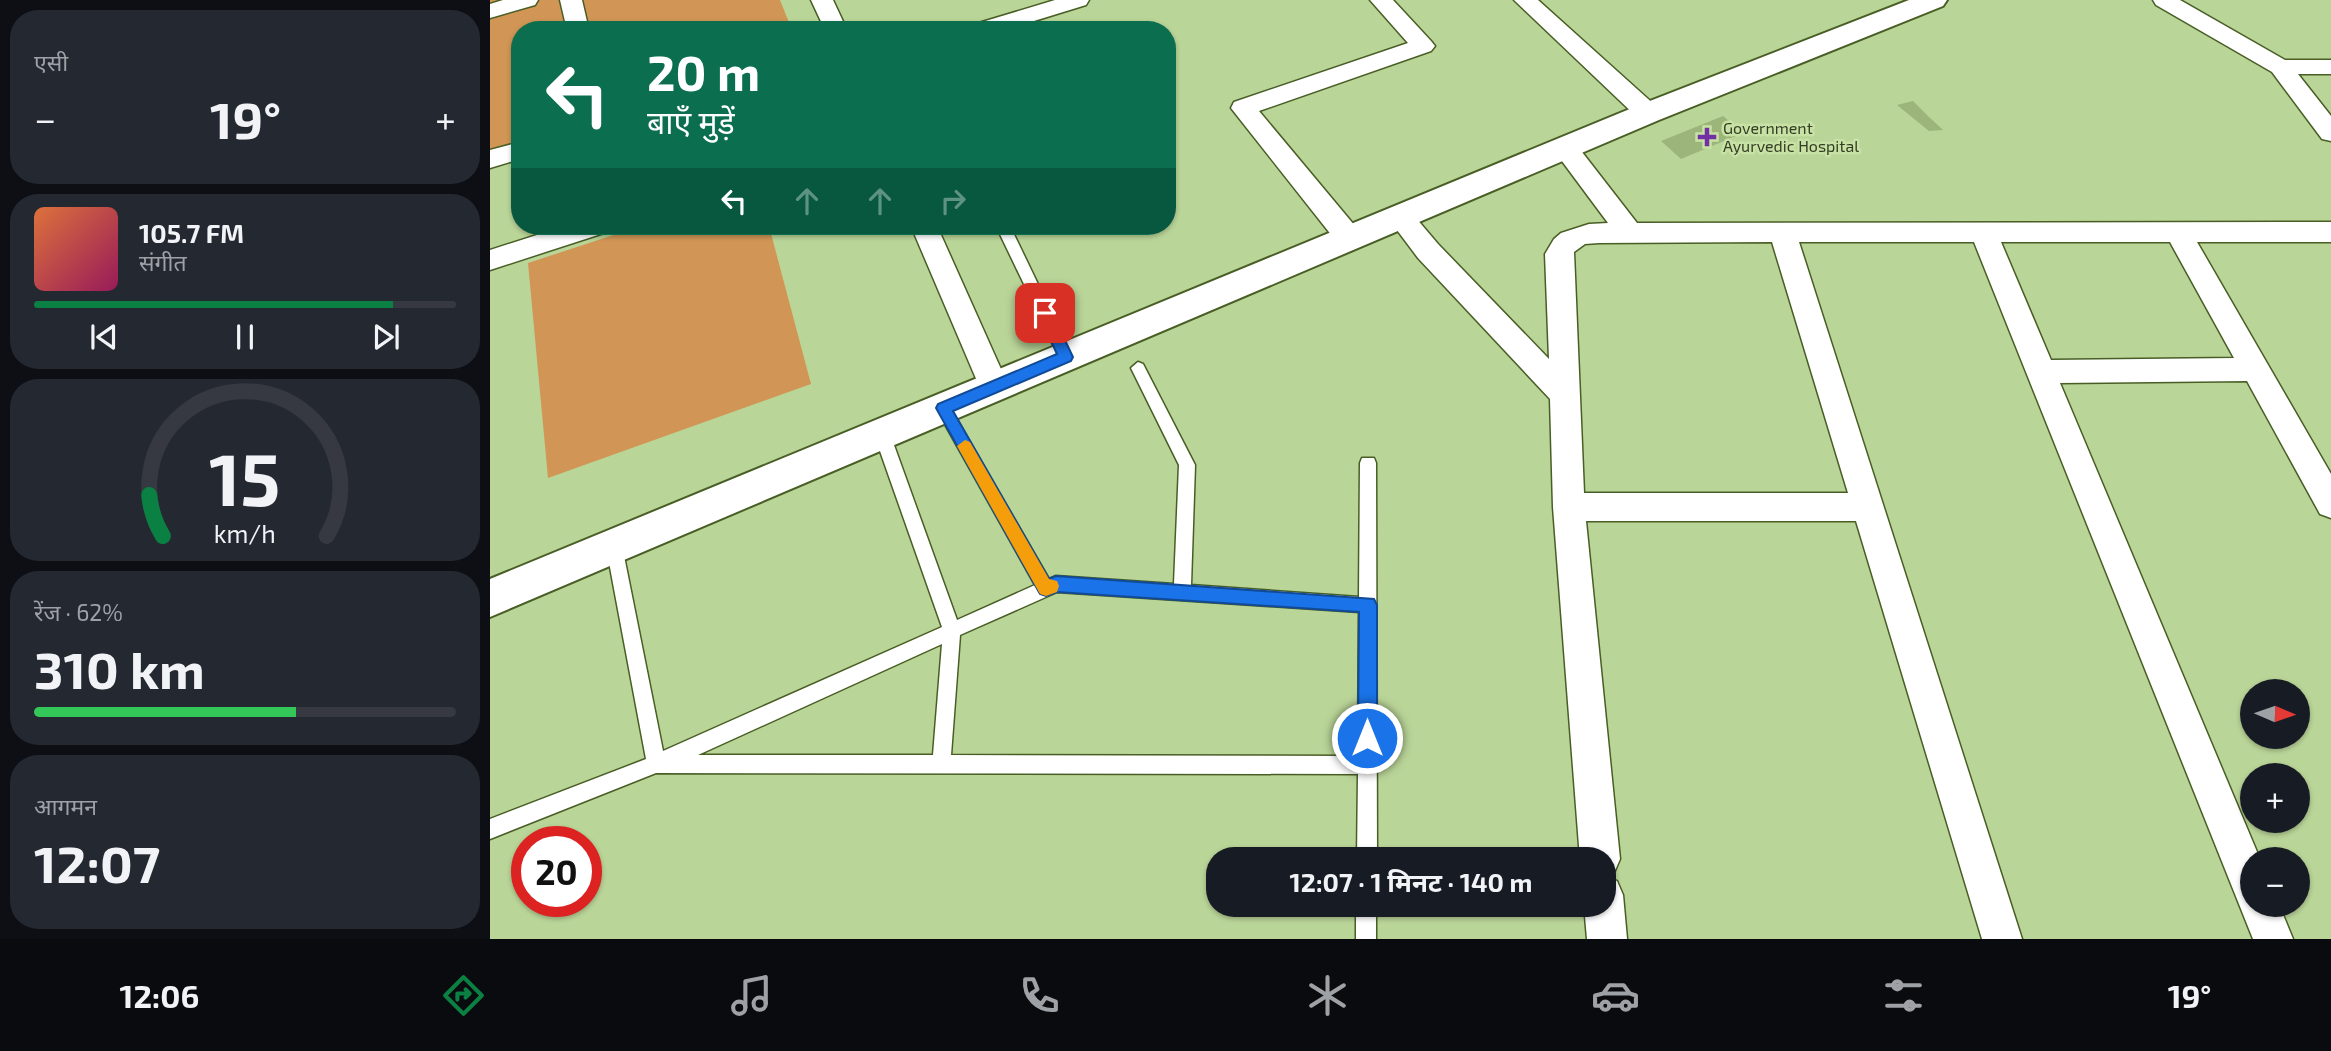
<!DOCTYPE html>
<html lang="hi">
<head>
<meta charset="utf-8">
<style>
  :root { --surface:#171b24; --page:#242831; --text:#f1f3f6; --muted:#9ea1a6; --line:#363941; --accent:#0b8043 }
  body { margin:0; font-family:"Exo 2","Noto Sans Devanagari",sans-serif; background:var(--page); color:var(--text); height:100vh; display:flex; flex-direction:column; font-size:26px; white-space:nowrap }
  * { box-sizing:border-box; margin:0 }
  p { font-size:23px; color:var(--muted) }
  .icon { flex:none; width:38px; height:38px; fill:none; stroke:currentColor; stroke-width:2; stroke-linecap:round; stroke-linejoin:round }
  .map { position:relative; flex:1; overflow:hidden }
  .panel { display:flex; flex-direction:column; gap:10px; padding:10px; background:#0d0f14; width:490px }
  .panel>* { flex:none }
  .hud { position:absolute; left:21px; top:21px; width:665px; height:214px; border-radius:28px; box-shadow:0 2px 5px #0004; background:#0b6e4f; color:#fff; overflow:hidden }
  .needle { width:46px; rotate:92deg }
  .fabs { position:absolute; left:1750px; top:679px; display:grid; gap:14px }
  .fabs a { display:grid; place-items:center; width:70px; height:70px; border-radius:50%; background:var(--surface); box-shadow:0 2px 5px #0004; font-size:35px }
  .speed { position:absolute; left:21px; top:826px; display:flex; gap:14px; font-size:35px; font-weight:700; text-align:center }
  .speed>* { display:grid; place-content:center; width:91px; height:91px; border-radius:50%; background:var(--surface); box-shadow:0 2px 5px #0004; line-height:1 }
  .speed .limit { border:10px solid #d22; background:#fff; color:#111 }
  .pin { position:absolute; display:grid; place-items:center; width:60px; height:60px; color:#fff; margin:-30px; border-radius:14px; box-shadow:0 4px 10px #0006 }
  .me { position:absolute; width:77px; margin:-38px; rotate:0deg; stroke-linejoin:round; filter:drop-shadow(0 0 5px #0008) }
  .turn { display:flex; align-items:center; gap:24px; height:147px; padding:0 21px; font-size:32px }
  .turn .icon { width:91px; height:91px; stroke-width:2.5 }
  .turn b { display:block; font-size:49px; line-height:60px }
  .lanes { display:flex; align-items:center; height:66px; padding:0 21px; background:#0003; justify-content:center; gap:35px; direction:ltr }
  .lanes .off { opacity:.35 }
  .big { font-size:52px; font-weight:700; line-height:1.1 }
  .panel .card { flex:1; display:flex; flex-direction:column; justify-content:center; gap:10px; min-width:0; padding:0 24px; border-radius:28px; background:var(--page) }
  .panel .dial { align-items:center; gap:0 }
  .dial svg { height:182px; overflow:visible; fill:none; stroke:var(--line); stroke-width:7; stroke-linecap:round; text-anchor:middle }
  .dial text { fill:var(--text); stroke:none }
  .song { display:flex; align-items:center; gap:21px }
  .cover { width:84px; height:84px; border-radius:10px; background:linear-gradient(135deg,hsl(20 70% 55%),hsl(330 70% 35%)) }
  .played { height:7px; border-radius:4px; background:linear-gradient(90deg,var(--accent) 85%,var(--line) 85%) }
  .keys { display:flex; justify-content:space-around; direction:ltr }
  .heat { display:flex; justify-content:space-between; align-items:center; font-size:38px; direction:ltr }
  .charge { height:10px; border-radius:5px; background:linear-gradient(90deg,#34c759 62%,var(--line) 0) }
  .trip { position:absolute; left:716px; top:847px; width:410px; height:70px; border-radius:28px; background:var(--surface); box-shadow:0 2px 5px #0004; font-weight:700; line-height:70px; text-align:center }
  .dock { display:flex; height:112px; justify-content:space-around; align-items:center; background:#090b0e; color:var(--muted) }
  .dock .icon { width:49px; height:49px }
  .dock .selected { color:var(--accent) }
  .dock b { font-size:32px; color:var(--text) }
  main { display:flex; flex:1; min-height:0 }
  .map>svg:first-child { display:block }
  .green { fill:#d19656 }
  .building { fill:#9cb57a }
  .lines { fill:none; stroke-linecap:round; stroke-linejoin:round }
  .lane-casing { stroke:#485e25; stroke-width:3 }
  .street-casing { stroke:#485e25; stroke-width:3 }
  .secondary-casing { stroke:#485e25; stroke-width:4 }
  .lane { fill:#fff; fill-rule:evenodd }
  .street { fill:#fff; fill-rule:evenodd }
  .secondary { fill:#fff; fill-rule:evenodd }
  .route { fill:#1a73e8; stroke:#114b97; stroke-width:2 }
  .slow { fill:#f59e0b }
  .poi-dot { fill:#732fa4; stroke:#c7e2a4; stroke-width:2.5 }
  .labels { text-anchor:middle; stroke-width:5; stroke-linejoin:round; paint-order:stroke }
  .far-poi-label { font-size:16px; fill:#343e25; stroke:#c7e2a4; text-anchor:start }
</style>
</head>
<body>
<main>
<section class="panel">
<div class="card"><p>एसी</p>
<div class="heat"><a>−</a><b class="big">19°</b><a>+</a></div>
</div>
<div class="card">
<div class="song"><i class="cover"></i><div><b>105.7 FM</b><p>संगीत</p></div></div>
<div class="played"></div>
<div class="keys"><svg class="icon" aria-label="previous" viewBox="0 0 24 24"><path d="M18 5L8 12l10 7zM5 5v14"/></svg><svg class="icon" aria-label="pause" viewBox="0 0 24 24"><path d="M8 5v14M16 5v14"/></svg><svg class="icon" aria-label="next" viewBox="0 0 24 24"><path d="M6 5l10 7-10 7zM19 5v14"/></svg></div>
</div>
<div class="card dial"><svg viewBox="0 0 100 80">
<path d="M14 69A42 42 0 1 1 86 69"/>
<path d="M14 69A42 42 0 0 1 8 51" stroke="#0b8043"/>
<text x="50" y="56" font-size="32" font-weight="700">15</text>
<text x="50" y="72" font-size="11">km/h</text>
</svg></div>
<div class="card"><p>रेंज · 62%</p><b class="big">310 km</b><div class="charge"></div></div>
<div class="card"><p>आगमन</p><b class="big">12:07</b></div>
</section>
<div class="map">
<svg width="1841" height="939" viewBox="0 0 1841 939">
  <rect width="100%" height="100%" fill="#bad598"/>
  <path class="green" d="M 0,0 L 290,0 L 302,30 L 30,30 L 30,156 L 0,165 Z
    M 151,226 L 279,226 L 321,384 L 58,478 L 38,263 Z"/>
  <path class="building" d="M 1423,101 L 1438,116 L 1453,130 L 1439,131 L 1407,105 Z
    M 1233,116 L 1253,133 L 1191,159 L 1171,141 Z"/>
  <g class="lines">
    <g class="lane-casing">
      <path id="lane" d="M 506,226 L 520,226 L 583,357 L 581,361 L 571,361 Z
        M 648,362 L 653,364 L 705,465 L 701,585 L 869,597 L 870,463 L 872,458 L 884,458 L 886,463 L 887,859 L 867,859 L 868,774 L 166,773 L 0,839 L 0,819 L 156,759 L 116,546 L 118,541 L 124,539 L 130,541 L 132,546 L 173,751 L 452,627 L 384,434 L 387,430 L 397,430 L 400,434 L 467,620 L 545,585 L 448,412 L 445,408 L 448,404 L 458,404 L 559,579 L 566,576 L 684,584 L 689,465 L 641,368 ZM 567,592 L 869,612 L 868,756 L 461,755 L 470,635 ZM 452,644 L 443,755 L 208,755 Z
        M 866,905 L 886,905 L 886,939 L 866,939 Z"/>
    </g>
    <g class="street-casing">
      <path id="street" d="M 13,0 L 48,0 L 45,5 L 0,18 L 0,4 Z
        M 70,0 L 92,0 L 99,30 L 77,30 Z
        M 321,0 L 343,0 L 357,30 L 335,30 Z
        M 565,0 L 599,0 L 596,5 L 515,30 L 479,30 L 482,25 Z
        M 880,0 L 903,0 L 941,41 L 945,46 L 941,51 L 769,111 L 870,232 L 873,239 L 870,246 L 860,249 L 850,246 L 741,108 L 744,102 L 918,43 Z
        M 1024,0 L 1048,0 L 1167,107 L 1170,113 L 1167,119 L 1158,121 L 1149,119 Z
        M 1663,0 L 1690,0 L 1795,60 L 1841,60 L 1841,74 L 1808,74 L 1841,116 L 1841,141 L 1832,139 L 1782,72 L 1666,5 Z
        M 1076,141 L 1085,143 L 1147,223 L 1841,222 L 1841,242 L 1707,242 L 1841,474 L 1841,518 L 1830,514 L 1757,381 L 1570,383 L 1770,859 L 1762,859 L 1762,905 L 1789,905 L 1803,939 L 1763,939 L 1484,242 L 1309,242 L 1532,939 L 1492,939 L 1366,521 L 1096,521 L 1130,859 L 1124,873 L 1116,876 L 1127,881 L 1133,895 L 1137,939 L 1097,939 L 1094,905 L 1113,905 L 1113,859 L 1090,859 L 1063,507 L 1060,399 L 928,258 L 898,218 L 902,211 L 911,209 L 920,211 L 948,244 L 1059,359 L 1055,254 L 1064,239 L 1071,233 L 1099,224 L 1118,223 L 1063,149 L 1067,143 ZM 1282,242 L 1358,493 L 1094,493 L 1084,252 L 1095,244 L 1109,243 ZM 1511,242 L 1680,242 L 1744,358 L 1561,360 Z
        M 30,142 L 30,159 L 0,168 L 0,150 Z
        M 75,226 L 118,226 L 114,233 L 0,270 L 0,250 Z
        M 421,226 L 447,226 L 519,387 L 515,395 L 504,399 L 493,395 Z"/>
    </g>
    <g class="secondary-casing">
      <path id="secondary" d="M 1419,0 L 1457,0 L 1453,6 L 1169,120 L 0,617 L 0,579 L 1147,106 Z"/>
    </g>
    <use href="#lane" class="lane"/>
    <use href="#street" class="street"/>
    <use href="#secondary" class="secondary"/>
  </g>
  <path class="route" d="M 555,308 L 560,309 L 583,357 L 581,361 L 463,411 L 559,579 L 566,576 L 884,599 L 887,605 L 887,738 L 884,744 L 877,747 L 871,744 L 868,738 L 869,612 L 567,592 L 556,596 L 550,594 L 446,408 L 448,404 L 567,354 L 548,313 Z"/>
  <path class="slow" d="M 475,440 L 480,442 L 559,579 L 567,581 L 569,586 L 567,592 L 556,596 L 550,594 L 467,446 Z"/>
  <path class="poi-dot" d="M1213.5 126.5h7v7h7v7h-7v7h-7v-7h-7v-7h7z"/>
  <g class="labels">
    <g class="far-poi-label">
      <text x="1233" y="134">Government<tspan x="1233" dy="18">Ayurvedic Hospital</tspan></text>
    </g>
  </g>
</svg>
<div class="fabs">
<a><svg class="needle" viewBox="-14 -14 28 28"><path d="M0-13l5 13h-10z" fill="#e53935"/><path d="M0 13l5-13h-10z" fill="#9ea1a6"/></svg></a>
<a>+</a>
<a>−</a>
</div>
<div class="speed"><div class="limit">20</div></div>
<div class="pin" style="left:555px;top:313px;background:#d93025"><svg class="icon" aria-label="arrive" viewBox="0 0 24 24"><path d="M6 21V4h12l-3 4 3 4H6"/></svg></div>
<svg class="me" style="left:877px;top:738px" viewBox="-20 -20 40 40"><circle r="17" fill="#1a73e8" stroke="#fff" stroke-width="3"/><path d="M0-11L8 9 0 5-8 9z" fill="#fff"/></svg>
<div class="trip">12:07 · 1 मिनट · 140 m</div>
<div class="hud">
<div class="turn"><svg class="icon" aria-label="left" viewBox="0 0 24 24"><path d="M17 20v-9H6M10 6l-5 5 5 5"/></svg><div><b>20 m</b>बाएँ मुड़ें</div></div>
<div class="lanes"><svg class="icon" aria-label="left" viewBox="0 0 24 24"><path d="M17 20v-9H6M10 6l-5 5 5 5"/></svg><svg class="icon off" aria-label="ahead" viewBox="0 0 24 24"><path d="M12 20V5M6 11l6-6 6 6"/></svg><svg class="icon off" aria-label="ahead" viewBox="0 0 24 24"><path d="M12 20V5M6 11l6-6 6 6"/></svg><svg class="icon off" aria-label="right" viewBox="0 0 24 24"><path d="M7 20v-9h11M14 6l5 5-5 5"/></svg></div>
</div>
</div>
</main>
<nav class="dock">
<b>12:06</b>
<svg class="icon selected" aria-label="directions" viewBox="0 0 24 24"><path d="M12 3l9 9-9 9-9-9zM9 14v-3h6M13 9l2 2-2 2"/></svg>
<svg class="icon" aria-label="music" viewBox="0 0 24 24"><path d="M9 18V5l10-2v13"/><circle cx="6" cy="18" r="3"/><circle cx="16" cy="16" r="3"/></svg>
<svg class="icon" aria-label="phone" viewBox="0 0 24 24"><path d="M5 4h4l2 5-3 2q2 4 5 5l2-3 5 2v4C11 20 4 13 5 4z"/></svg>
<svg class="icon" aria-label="climate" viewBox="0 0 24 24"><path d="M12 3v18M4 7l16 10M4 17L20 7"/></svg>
<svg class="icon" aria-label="car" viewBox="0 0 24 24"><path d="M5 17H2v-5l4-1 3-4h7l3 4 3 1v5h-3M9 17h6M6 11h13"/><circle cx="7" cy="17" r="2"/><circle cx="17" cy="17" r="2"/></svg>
<svg class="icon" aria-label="filters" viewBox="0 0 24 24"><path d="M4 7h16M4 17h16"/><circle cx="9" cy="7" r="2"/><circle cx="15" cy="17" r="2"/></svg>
<b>19°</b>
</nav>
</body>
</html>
